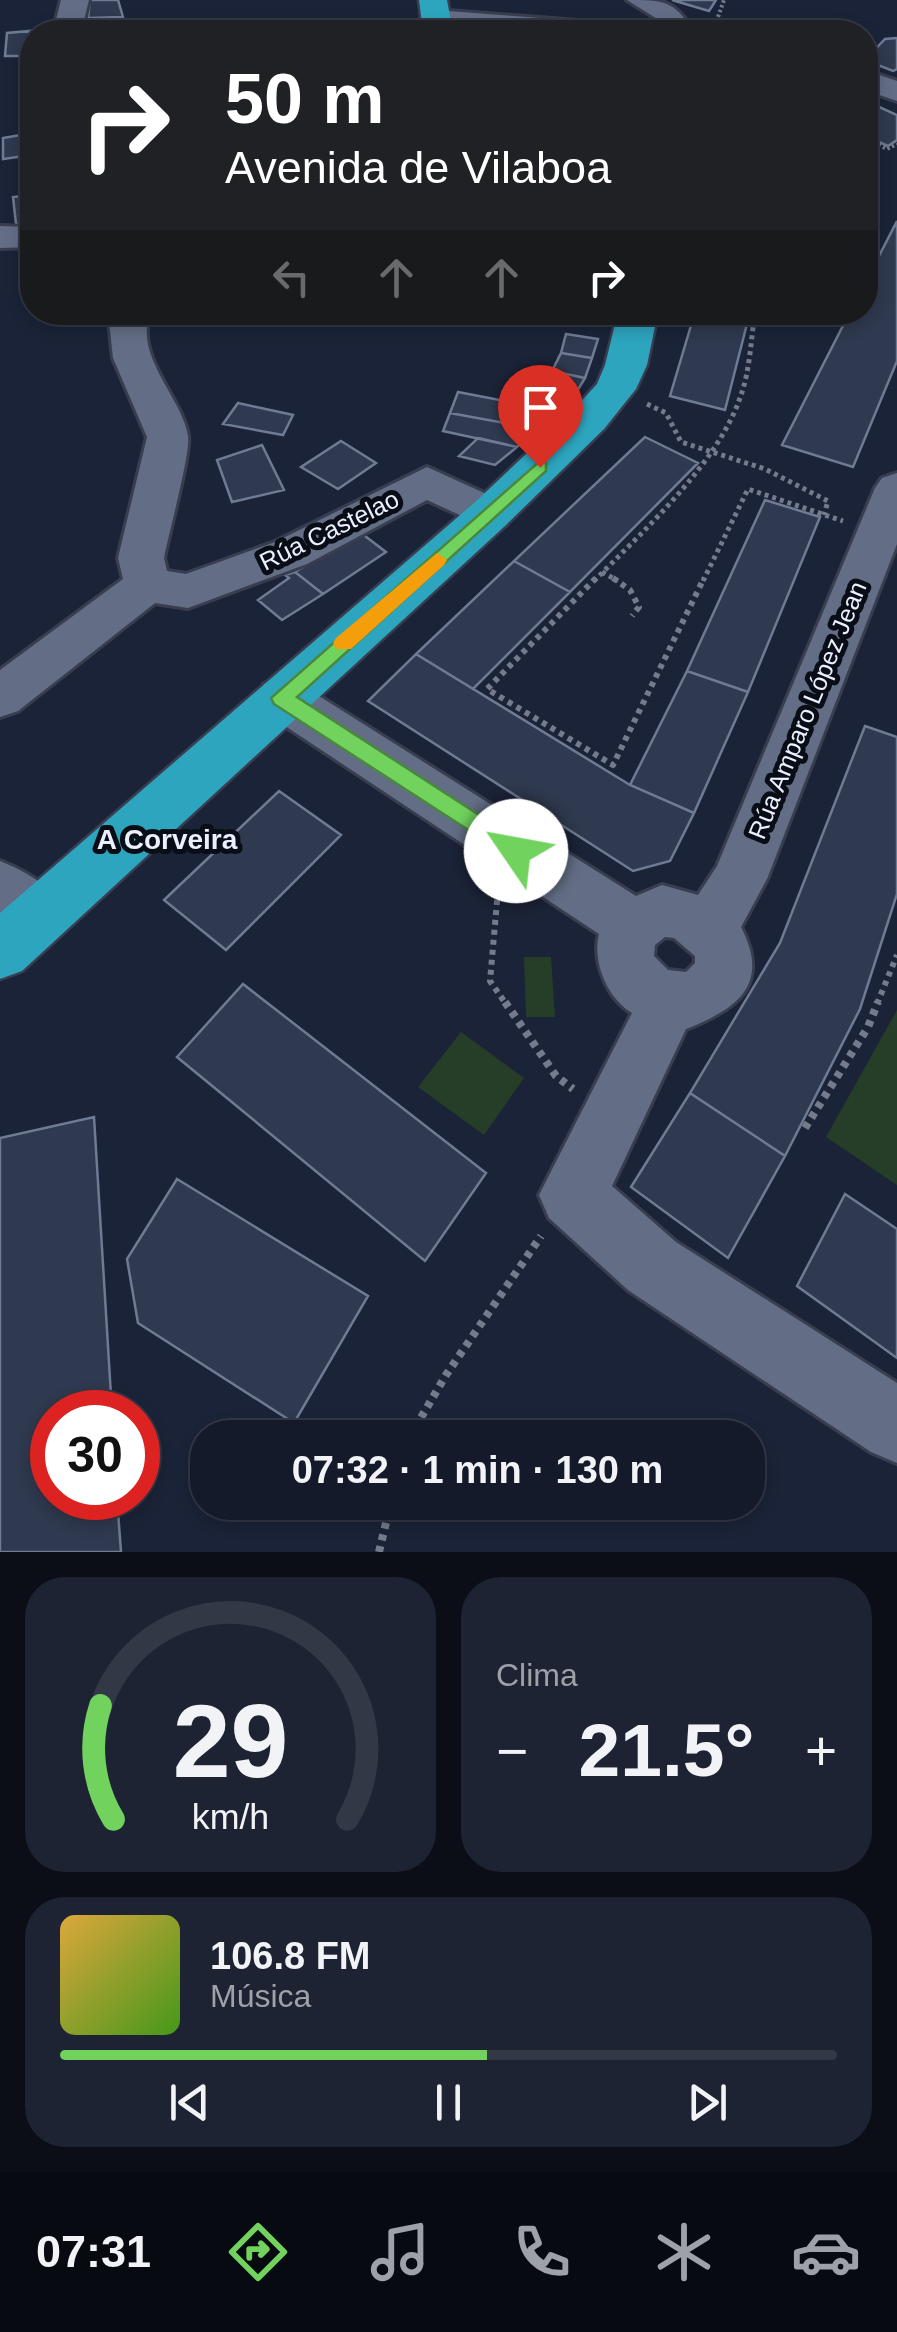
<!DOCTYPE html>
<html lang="es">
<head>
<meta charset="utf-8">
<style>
  :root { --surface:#141a2a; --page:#1d2332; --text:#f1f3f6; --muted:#9da1a8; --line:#333847; --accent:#71d25e }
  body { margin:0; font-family:Helvetica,sans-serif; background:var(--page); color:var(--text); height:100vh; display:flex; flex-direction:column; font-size:38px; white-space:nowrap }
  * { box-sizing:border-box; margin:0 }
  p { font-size:32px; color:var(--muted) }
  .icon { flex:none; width:55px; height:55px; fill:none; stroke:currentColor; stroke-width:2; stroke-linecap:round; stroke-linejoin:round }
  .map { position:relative; height:1552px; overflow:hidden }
  .drawer { display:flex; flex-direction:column; gap:25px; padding:25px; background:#0b0e17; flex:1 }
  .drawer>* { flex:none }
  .top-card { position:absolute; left:20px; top:20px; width:858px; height:305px; border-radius:40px; box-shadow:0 5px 15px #0003,0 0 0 2px var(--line); background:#202124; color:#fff; overflow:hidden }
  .speed { position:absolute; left:30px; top:1390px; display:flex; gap:20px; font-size:50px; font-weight:700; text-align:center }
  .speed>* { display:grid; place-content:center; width:130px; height:130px; border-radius:50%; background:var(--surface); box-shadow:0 5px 15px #0003,0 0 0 2px var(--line); line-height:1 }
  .speed .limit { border:15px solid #d22; background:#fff; color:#111 }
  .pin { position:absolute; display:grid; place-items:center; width:85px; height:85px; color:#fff; margin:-102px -42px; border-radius:50% 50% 50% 0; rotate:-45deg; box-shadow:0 0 10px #0007 }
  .pin .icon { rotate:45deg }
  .me { position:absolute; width:110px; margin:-55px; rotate:303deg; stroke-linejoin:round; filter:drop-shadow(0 0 8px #0008) }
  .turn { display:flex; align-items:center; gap:35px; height:210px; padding:0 40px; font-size:45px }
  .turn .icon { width:130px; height:130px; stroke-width:2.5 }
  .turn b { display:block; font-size:70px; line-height:85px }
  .lanes { display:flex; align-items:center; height:95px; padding:0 40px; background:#0003; justify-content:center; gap:50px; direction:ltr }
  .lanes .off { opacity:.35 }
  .big { font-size:75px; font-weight:700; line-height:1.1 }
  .drawer .card { flex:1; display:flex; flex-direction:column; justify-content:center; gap:15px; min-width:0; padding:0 35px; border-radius:40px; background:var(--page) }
  .drawer .dial { align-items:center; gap:0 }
  .dial svg { height:260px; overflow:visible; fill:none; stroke:var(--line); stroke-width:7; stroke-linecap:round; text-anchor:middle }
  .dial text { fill:var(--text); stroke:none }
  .song { display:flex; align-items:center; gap:30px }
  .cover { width:120px; height:120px; border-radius:15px; background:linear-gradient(135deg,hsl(40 70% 55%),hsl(100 70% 35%)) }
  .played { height:10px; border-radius:5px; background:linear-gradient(90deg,var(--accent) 55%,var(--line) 55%) }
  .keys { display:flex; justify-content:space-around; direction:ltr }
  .heat { display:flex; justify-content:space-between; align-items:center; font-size:55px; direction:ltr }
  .drawer .tiles { flex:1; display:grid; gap:25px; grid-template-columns:1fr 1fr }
  .card:last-child { grid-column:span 2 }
  .trip { position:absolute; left:190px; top:1420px; width:575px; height:100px; border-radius:40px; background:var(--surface); box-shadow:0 5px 15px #0003,0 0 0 2px var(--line); font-weight:700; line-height:100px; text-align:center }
  .tab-bar { display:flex; height:160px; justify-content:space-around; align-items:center; background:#080a11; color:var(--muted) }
  .tab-bar .icon { width:70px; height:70px }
  .tab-bar .active { color:var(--accent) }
  .tab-bar b { font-size:45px; color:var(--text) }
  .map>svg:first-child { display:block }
  .green { fill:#263d27 }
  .building { fill:#2f394f; stroke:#6f7a93; stroke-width:2.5 }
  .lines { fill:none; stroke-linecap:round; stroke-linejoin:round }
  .minor-casing { stroke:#383e50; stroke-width:6 }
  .highway-casing { stroke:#383e50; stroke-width:5 }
  .path-far3 { stroke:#747b8d; stroke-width:4; stroke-dasharray:2.5 2.5; stroke-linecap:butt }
  .path-far2 { stroke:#747b8d; stroke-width:5; stroke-dasharray:4 4; stroke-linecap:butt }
  .path-far1 { stroke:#747b8d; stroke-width:6; stroke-dasharray:5 5; stroke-linecap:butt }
  .path { stroke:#747b8d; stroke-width:8; stroke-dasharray:6 6; stroke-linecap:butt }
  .minor { fill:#636e86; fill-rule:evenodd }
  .highway { fill:#2da5be; fill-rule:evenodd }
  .route { fill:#71d25e; stroke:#49883d; stroke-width:2.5 }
  .slow { fill:#f59e0b }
  .labels { text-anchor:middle; stroke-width:10; stroke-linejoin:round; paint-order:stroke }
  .street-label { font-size:25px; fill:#eaf0ff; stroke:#090d16 }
  .neighbourhood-label { font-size:28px; font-weight:bold; fill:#eaf0ff; stroke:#090d16 }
</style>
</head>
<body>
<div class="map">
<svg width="897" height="1552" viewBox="0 0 897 1552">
  <rect width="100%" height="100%" fill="#1b2338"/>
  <path class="green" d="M 524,957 L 551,957 L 555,1017 L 526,1017 Z
    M 897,1010 L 897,1185 L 826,1137 Z
    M 461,1032 L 524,1078 L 484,1135 L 418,1087 Z"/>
  <path class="building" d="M 90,0 L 118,0 L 123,17 L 88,18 Z
    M 672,0 L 716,0 L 709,11 Z
    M 745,20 L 765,22 L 764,32 L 744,32 Z
    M 718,21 L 744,23 L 744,32 L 717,32 Z
    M 765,22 L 793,24 L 792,32 L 764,32 Z
    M 40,30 L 32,32 L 32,56 L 5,56 L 7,33 Z
    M 897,38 L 897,69 L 893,71 L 865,60 L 885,39 Z
    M 877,106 L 897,115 L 897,140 L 888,146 L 865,136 L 865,113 Z
    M 32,133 L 32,155 L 3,159 L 3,138 Z
    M 32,195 L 32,222 L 16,224 L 13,197 Z
    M 897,221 L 897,361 L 853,467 L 782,445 L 850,312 L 865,312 L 865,283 Z
    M 695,312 L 750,312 L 725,410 L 670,396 Z
    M 566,334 L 598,339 L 592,358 L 561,353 Z
    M 561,353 L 592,358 L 585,378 L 552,371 Z
    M 552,371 L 585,378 L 574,396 L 540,388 Z
    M 528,385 L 540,388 L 574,396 L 557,412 L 520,404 Z
    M 458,392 L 520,404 L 557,412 L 537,429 L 450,413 Z
    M 238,403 L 293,415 L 283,435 L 223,424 Z
    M 450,413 L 537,429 L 517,447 L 443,431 Z
    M 645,437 L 698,463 L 570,592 L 514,561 Z
    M 478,438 L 517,447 L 495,465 L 459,456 Z
    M 341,441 L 376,463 L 338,489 L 301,467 Z
    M 262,445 L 284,490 L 232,502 L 217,460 Z
    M 765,500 L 820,517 L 748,692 L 687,671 Z
    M 361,533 L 386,552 L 323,594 L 295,572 Z
    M 514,561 L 570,592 L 473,689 L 416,654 Z
    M 295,572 L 323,594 L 282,620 L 258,600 L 289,578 L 285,575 Z
    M 416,654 L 630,785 L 694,813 L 670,861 L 633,871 L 368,701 Z
    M 687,671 L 748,692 L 694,813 L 630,785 Z
    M 865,726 L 897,737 L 897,894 L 860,1009 L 785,1156 L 690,1093 L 780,943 Z
    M 279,791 L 341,835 L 226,950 L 164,900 Z
    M 243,984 L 486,1173 L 425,1261 L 177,1057 Z
    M 690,1093 L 785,1156 L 728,1258 L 631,1187 Z
    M 94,1117 L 112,1412 L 52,1412 L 52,1498 L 117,1498 L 121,1552 L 0,1552 L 0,1138 Z
    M 177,1179 L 368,1296 L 294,1423 L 138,1323 L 127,1259 Z
    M 845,1194 L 897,1229 L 897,1358 L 797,1286 Z"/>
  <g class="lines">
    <g class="minor-casing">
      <path id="minor" d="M 61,0 L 89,0 L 81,32 L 53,32 Z
        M 627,0 C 664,0 674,0 694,32 L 666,32 L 659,20 Z
        M 435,10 L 604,23 L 614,26 L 618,32 L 508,32 L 425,24 L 421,18 Z
        M 865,70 L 897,81 L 897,101 L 865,90 Z
        M 0,226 L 32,227 L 32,247 L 0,248 Z
        M 113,312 L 151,312 C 132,355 182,397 188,436 C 191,452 168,536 164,558 L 167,571 L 186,574 L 275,542 L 427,467 L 506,503 L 512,514 L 506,525 L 490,529 L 427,500 L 307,564 L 188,608 L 155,603 L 18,711 L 0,717 L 0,670 L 123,579 L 118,558 L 147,437 L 113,358 L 109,321 Z
        M 897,473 L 897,544 L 767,879 L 741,927 C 771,985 737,1009 686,1029 L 612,1186 L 676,1242 L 897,1383 L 897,1463 L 871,1452 L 628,1290 L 549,1218 L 539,1195 L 632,1013 C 607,998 592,961 599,934 L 264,712 L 257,698 L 264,684 L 282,678 L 300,684 L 636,896 L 662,885 L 698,895 L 717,866 L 875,488 L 882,478 ZM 665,937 L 674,938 L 695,956 L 695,963 L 686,972 L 668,970 L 654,956 L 655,945 Z
        M 0,861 C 28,872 56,889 69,917 L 60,935 L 40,943 L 20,935 L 0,919 Z"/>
    </g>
    <g class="highway-casing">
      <path id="highway" d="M 419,0 L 447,0 L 453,32 L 423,32 Z
        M 618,312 L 658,312 L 647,365 L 636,389 L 604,429 L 506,525 L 22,971 L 0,979 L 0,913 L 474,503 L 574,409 L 597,384 L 605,365 Z"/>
    </g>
    <path class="path-far3" d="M 713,31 L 724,0
      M 865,138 L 887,149 L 897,144"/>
    <path class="path-far2" d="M 647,404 L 666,413 L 681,442 L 765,469 L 828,501 L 824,515
      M 602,572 L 618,581
      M 594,581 C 643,531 719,463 741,395 C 750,370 751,339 755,312
      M 703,581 L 748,489 L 843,521"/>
    <path class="path-far1" d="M 596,578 L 487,689 L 613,765 L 704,578
      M 613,578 L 630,590 L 639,607 L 632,616
      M 498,890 L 490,981 L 506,1004
      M 877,1004 L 897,955"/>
    <path class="path" d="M 505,1002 L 556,1076 L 573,1089
      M 805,1128 L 868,1027 L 878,1002
      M 409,1438 L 446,1375 L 541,1236
      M 379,1552 L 391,1502"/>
    <use href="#minor" class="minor"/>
    <use href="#highway" class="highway"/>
  </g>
  <path class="route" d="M 540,461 L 546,462 L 546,471 L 297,697 L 524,844 L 527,851 L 524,858 L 516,861 L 274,704 L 271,698 Z"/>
  <path class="slow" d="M 437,553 L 447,560 L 444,565 L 351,649 L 336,649 L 333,643 L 336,638 Z"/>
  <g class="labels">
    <g class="street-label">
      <text transform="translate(329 530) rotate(-26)" y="9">Rúa Castelao</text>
      <text transform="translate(807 710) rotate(-68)" y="9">Rúa Amparo López Jean</text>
    </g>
    <g class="neighbourhood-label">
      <text x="167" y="849">A Corveira</text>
    </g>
  </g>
</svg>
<div class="speed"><div class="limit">30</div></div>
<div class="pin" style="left:540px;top:467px;background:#d93025"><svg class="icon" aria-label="arrive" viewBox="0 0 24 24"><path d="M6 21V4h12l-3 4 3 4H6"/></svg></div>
<svg class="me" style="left:516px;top:851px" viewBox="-20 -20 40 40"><circle r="19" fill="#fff"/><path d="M0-13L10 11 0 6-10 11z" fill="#71d25e"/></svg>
<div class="trip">07:32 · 1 min · 130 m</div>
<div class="top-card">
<div class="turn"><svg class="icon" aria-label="right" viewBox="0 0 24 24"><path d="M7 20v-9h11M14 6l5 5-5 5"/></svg><div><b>50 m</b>Avenida de Vilaboa</div></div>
<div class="lanes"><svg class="icon off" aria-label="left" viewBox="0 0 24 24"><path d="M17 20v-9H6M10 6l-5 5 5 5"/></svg><svg class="icon off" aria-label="ahead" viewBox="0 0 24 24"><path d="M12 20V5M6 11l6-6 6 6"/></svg><svg class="icon off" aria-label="ahead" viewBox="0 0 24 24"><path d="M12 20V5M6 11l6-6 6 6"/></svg><svg class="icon" aria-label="right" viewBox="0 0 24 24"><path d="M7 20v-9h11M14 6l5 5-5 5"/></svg></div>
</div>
</div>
<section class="drawer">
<div class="tiles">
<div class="card dial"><svg viewBox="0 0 100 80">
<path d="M14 69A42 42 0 1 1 86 69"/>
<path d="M14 69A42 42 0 0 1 10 34" stroke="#71d25e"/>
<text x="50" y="56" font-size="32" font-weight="700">29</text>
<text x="50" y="72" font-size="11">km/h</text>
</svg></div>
<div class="card"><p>Clima</p>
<div class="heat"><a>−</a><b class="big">21.5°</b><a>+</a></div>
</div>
<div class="card">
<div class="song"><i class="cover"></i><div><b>106.8 FM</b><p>Música</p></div></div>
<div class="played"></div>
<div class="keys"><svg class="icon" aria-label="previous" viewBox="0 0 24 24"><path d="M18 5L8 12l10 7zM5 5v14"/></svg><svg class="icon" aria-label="pause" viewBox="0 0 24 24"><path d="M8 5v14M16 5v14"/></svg><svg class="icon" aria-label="next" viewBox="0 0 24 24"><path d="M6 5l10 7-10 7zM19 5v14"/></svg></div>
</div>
</div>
</section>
<nav class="tab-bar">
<b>07:31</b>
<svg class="icon active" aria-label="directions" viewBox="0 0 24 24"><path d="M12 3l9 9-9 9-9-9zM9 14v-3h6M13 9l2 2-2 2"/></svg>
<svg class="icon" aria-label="music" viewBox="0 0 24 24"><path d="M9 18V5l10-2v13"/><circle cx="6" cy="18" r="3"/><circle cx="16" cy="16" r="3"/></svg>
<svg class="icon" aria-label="phone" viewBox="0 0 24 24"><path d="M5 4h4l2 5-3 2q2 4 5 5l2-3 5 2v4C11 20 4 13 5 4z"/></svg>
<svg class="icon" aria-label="climate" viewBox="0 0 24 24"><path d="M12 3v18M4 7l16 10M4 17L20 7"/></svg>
<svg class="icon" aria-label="car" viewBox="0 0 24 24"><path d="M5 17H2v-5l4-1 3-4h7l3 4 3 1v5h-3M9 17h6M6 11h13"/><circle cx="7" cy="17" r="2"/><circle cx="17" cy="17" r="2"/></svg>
</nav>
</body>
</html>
